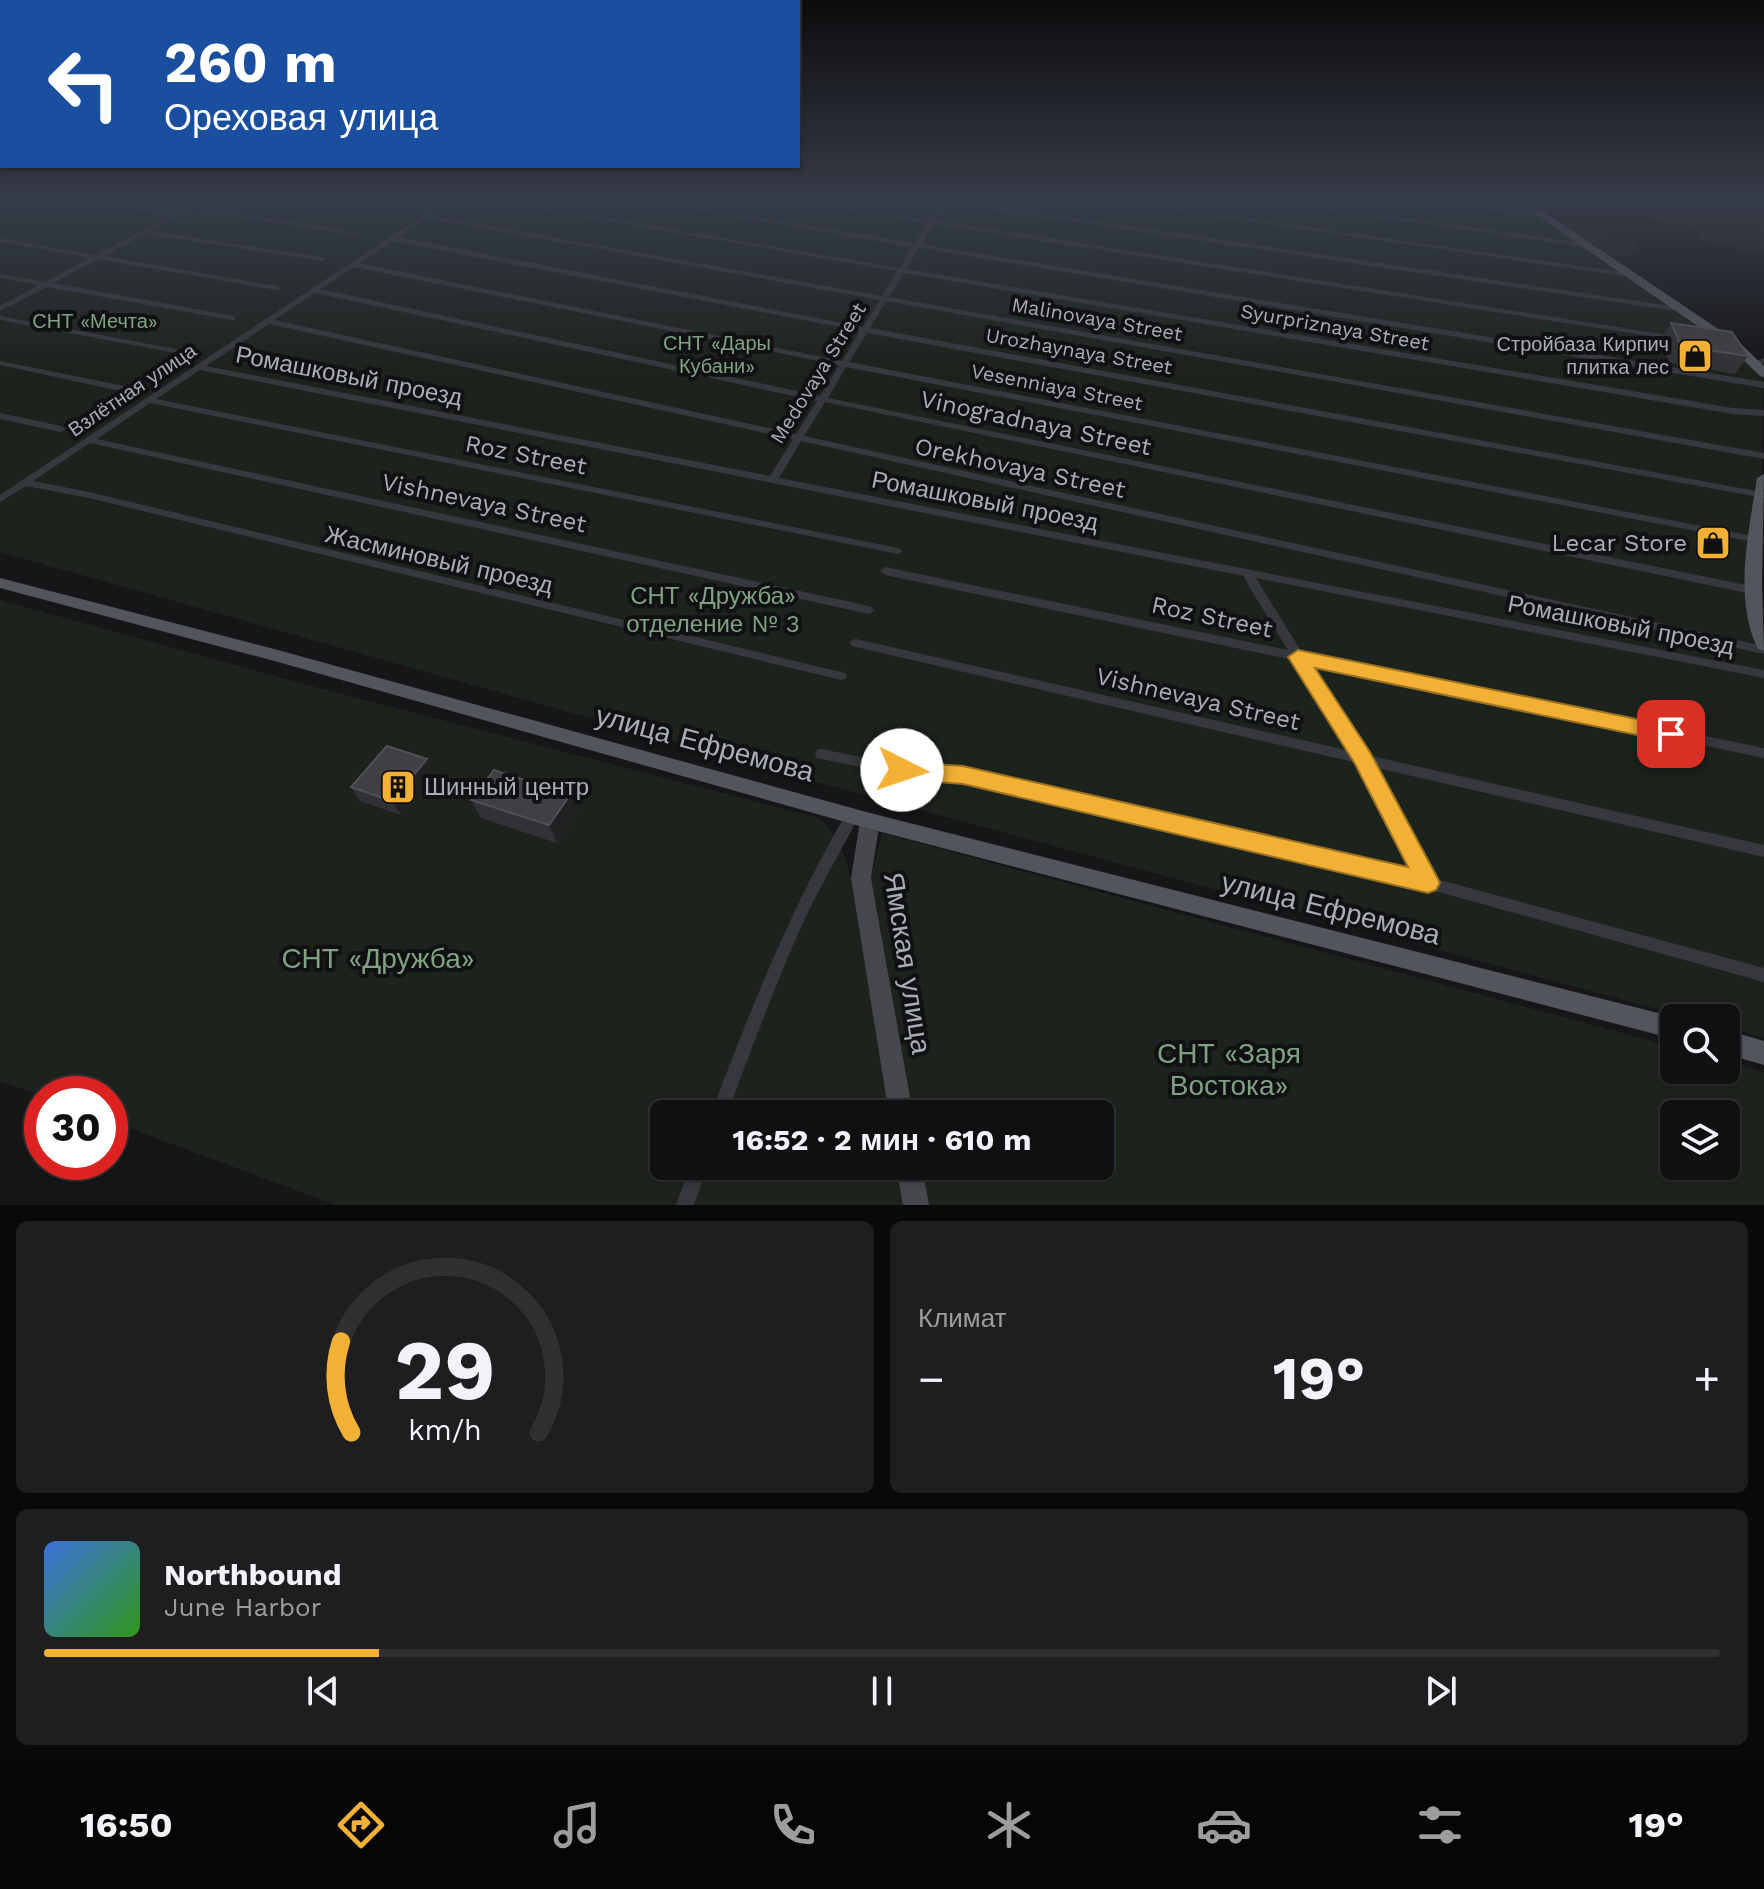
<!DOCTYPE html>
<html lang="ru">
<head>
<meta charset="utf-8">
<style>
  :root { --surface:#101012; --page:#1e1e20; --text:#f1f3f6; --muted:#9c9d9f; --line:#303032; --accent:#f2b134 }
  body { margin:0; font-family:"Work Sans",sans-serif; background:var(--page); color:var(--text); height:100vh; display:flex; flex-direction:column; font-size:30px; white-space:nowrap }
  * { box-sizing:border-box; margin:0 }
  p { font-size:26px; color:var(--muted) }
  .icon { flex:none; width:44px; height:44px; fill:none; stroke:currentColor; stroke-width:2; stroke-linecap:round; stroke-linejoin:round }
  .map { position:relative; height:1205px; overflow:hidden }
  .panel { display:flex; flex-direction:column; gap:16px; padding:16px; background:#09090a; flex:1 }
  .panel>* { flex:none }
  .banner { position:absolute; left:0px; top:0px; width:800px; height:168px; box-shadow:0 2px 6px #0004,0 0 0 2px var(--line); background:#1a4fa0; color:#fff; overflow:hidden }
  .tools { position:absolute; left:1660px; top:1004px; display:grid; gap:16px }
  .tools a { display:grid; place-items:center; width:80px; height:80px; border-radius:12px; background:var(--surface); box-shadow:0 2px 6px #0004,0 0 0 2px var(--line); font-size:40px }
  .speed { position:absolute; left:24px; top:1076px; display:flex; gap:16px; font-size:40px; font-weight:700; text-align:center }
  .speed>* { display:grid; place-content:center; width:104px; height:104px; border-radius:50%; background:var(--surface); box-shadow:0 2px 6px #0004,0 0 0 2px var(--line); line-height:1 }
  .speed .limit { border:12px solid #d22; background:#fff; color:#111 }
  .pin { position:absolute; display:grid; place-items:center; width:68px; height:68px; color:#fff; margin:-34px; border-radius:16px; box-shadow:0 4px 12px #0006 }
  .me { position:absolute; width:88px; margin:-44px; rotate:94deg; stroke-linejoin:round; filter:drop-shadow(0 0 6px #0008) }
  .turn { display:flex; align-items:center; gap:28px; height:168px; padding:0 32px; font-size:36px }
  .turn .icon { width:104px; height:104px; stroke-width:2.5 }
  .turn b { display:block; font-size:56px; line-height:68px }
  .big { font-size:60px; font-weight:700; line-height:1.1 }
  .panel .card { flex:1; display:flex; flex-direction:column; justify-content:center; gap:12px; min-width:0; padding:0 28px; border-radius:12px; background:var(--page) }
  .panel .dial { align-items:center; gap:0 }
  .dial svg { height:208px; overflow:visible; fill:none; stroke:var(--line); stroke-width:7; stroke-linecap:round; text-anchor:middle }
  .dial text { fill:var(--text); stroke:none }
  .song { display:flex; align-items:center; gap:24px }
  .cover { width:96px; height:96px; border-radius:12px; background:linear-gradient(135deg,hsl(220 70% 55%),hsl(110 70% 35%)) }
  .played { height:8px; border-radius:4px; background:linear-gradient(90deg,var(--accent) 20%,var(--line) 20%) }
  .keys { display:flex; justify-content:space-around; direction:ltr }
  .heat { display:flex; justify-content:space-between; align-items:center; font-size:44px; direction:ltr }
  .panel .tiles { flex:1; display:grid; gap:16px; grid-template-columns:1fr 1fr }
  .card:last-child { grid-column:span 2 }
  .trip { position:absolute; left:650px; top:1100px; width:464px; height:80px; border-radius:12px; background:var(--surface); box-shadow:0 2px 6px #0004,0 0 0 2px var(--line); font-weight:700; line-height:80px; text-align:center }
  .tab-bar { display:flex; height:128px; justify-content:space-around; align-items:center; background:#060607; color:var(--muted) }
  .tab-bar .icon { width:56px; height:56px }
  .tab-bar .on { color:var(--accent) }
  .tab-bar b { font-size:36px; color:var(--text) }
  .map>svg:first-child { display:block }
  .built { fill:#222225 }
  .green { fill:#1c231d; fill-rule:evenodd }
  .lines { fill:none; stroke-linecap:round; stroke-linejoin:round }
  .street { fill:#37383d; fill-rule:evenodd }
  .secondary { fill:#45474d; fill-rule:evenodd }
  .primary { fill:#53555c; fill-rule:evenodd }
  .wall { fill:#323236 }
  .shaded-wall { fill:#212124 }
  .building { fill:#3f3f44; stroke:#4f5156; stroke-width:2 }
  .route { fill:#f2b134; stroke:#9d7322; stroke-width:2 }
  .labels { text-anchor:middle; stroke-width:8; stroke-linejoin:round; paint-order:stroke }
  .far-street-label { font-size:20px; fill:#a8adb8; stroke:#111113 }
  .far-park-label { font-size:20px; fill:#7fa381; stroke:#111113 }
  .far-poi-label { font-size:20px; fill:#a8adb8; stroke:#111113; text-anchor:end }
  .street-label { font-size:24px; fill:#a8adb8; stroke:#111113 }
  .poi-label { font-size:24px; fill:#a8adb8; stroke:#111113; text-anchor:end }
  .park-label { font-size:24px; fill:#7fa381; stroke:#111113 }
  .near-street-label { font-size:28px; fill:#a8adb8; stroke:#111113 }
  .near-park-label { font-size:28px; fill:#7fa381; stroke:#111113 }
</style>
</head>
<body>
<div class="map">
<svg width="1764" height="1205" viewBox="0 0 1764 1205">
  <rect width="100%" height="100%" fill="#161618"/>
  <path class="built" d="M 1613,201 L 1721,201 L 1764,210 L 1764,254 L 1699,240 L 1700,228 L 1611,211 Z
    M 1575,229 L 1635,240 L 1634,252 L 1630,256 L 1610,255 L 1580,236 Z"/>
  <path class="green" d="M 0,201 L 1521,201 L 1764,373 L 1758,630 L 1764,645 L 1764,1038 L 1726,1027 L 1726,1018 L 1691,1018 L 817,782 L 0,552 Z
    M 0,600 L 315,687 L 819,818 C 837,835 845,852 850,877 L 859,878 L 896,1114 L 664,1114 L 664,1166 L 904,1166 L 910,1205 L 336,1205 L 110,1121 L 110,1094 L 42,1096 L 0,1081 Z
    M 882,833 L 1674,1047 L 1674,1070 L 1726,1070 L 1726,1061 L 1764,1072 L 1764,1205 L 916,1205 L 909,1166 L 1100,1166 L 1100,1114 L 901,1114 L 870,883 ZM 1674,1114 L 1726,1114 L 1726,1166 L 1674,1166 Z"/>
  <g class="lines">
    <path class="street" d="M 88,201 L 104,201 L 175,213 L 197,201 L 205,201 L 183,214 L 227,211 L 357,232 L 360,234 L 357,236 L 227,215 L 177,217 L 151,231 L 322,257 L 326,259 L 322,261 L 146,234 L 104,256 L 276,286 L 280,288 L 276,290 L 98,259 L 53,283 L 235,316 L 235,320 L 232,320 L 47,287 L 0,311 L 0,306 L 39,285 L 0,278 L 0,274 L 45,282 L 90,258 L 0,242 L 0,238 L 96,255 L 169,216 Z
      M 438,201 L 445,201 L 430,215 L 882,296 L 897,271 L 491,201 L 507,201 L 900,268 L 912,247 L 645,201 L 661,201 L 915,243 L 927,223 L 795,201 L 812,201 L 929,220 L 941,201 L 960,201 L 1685,308 L 1685,312 L 1682,312 L 946,203 L 935,220 L 1675,336 L 1679,338 L 1675,340 L 933,224 L 921,244 L 1764,382 L 1764,388 L 919,248 L 906,269 L 1733,408 L 1764,410 L 1764,416 L 1733,414 L 904,273 L 889,297 L 1764,453 L 1764,459 L 886,301 L 870,328 L 1762,492 L 1764,492 L 1764,498 L 867,333 L 849,362 L 1758,537 L 1762,538 L 1763,540 L 1762,542 L 1758,543 L 846,367 L 828,398 L 1756,587 L 1757,590 L 1756,593 L 1752,594 L 825,402 L 804,436 L 1764,646 L 1764,654 L 801,441 L 779,478 L 1764,670 L 1764,678 L 1256,578 L 1302,653 L 1764,748 L 1764,758 L 1308,663 L 1367,755 L 1764,845 L 1764,857 L 1373,767 L 1433,878 L 1764,968 L 1764,982 L 1428,889 L 963,780 L 902,775 L 821,759 L 817,758 L 815,754 L 817,750 L 821,749 L 902,765 L 963,770 L 1416,874 L 1358,763 L 856,647 L 852,646 L 850,643 L 852,640 L 856,639 L 1351,751 L 1294,660 L 885,575 L 880,571 L 885,567 L 1288,650 L 1248,585 L 1244,576 L 200,370 L 156,399 L 898,548 L 903,551 L 898,554 L 150,403 L 97,439 L 869,606 L 875,610 L 869,614 L 90,443 L 33,481 L 89,492 L 845,673 L 847,676 L 845,679 L 841,680 L 89,498 L 26,486 L 0,502 L 0,495 L 423,215 ZM 426,218 L 880,300 L 863,327 L 398,237 ZM 393,241 L 860,331 L 842,361 L 359,263 ZM 354,267 L 839,365 L 820,396 L 320,289 ZM 315,293 L 817,401 L 796,434 L 274,320 ZM 269,324 L 793,439 L 770,476 L 206,366 Z
      M 1109,201 L 1127,201 L 1630,273 L 1634,275 L 1630,277 Z
      M 1265,201 L 1284,201 L 1585,243 L 1588,245 L 1585,247 Z
      M 1427,201 L 1446,201 L 1542,214 L 1545,216 L 1542,218 Z
      M 0,316 L 181,350 L 185,352 L 181,354 L 0,320 Z
      M 1764,358 L 1764,363 L 1756,365 L 1752,363 Z
      M 0,361 L 125,386 L 129,389 L 125,392 L 0,365 Z
      M 0,413 L 61,426 L 66,429 L 61,432 L 0,419 Z
      M 852,810 L 857,812 L 859,816 C 840,853 819,888 802,925 C 774,987 751,1051 727,1114 L 711,1114 C 750,1010 791,908 847,812 Z
      M 690,1166 L 708,1166 L 694,1205 L 676,1205 Z"/>
    <path class="secondary" d="M 870,813 L 877,815 L 880,821 L 871,878 L 913,1114 L 889,1114 L 851,878 L 860,821 L 863,815 Z
      M 896,1166 L 922,1166 L 929,1205 L 903,1205 Z"/>
    <path class="primary" d="M 1516,201 L 1528,201 L 1742,345 L 1764,366 L 1764,377 L 1760,376 L 1734,351 Z
      M 1764,474 L 1762,584 L 1764,651 L 1758,649 C 1733,599 1749,531 1757,478 Z
      M 0,578 L 278,650 L 870,813 L 1674,1017 L 1678,1018 L 1674,1018 L 1674,1039 L 870,829 L 278,662 L 0,588 Z
      M 1726,1030 L 1764,1041 L 1764,1065 L 1726,1054 Z"/>
  </g>
  <path class="wall" d="M 1671,323 L 1748,356 L 1735,374 L 1669,363 L 1660,340 Z
    M 435,772 L 401,815 L 360,801 L 351,787 Z
    M 570,795 L 577,813 L 557,843 L 481,818 L 471,800 Z"/>
  <path class="shaded-wall" d="M 427,759 L 435,772 L 401,815 L 392,801 Z
    M 570,795 L 577,813 L 557,843 L 549,825 Z"/>
  <path class="building" d="M 1671,323 L 1732,332 L 1748,356 L 1681,346 Z
    M 387,746 L 427,759 L 392,801 L 351,787 Z
    M 494,770 L 570,795 L 549,825 L 471,800 Z"/>
  <linearGradient id="sky" x2="0" y2="1"><stop stop-color="#0c0c0d"/><stop offset="0.54" stop-color="#363c48"/><stop offset="1" stop-color="#363c48" stop-opacity="0"/></linearGradient>
  <rect width="1764" height="370" fill="url(#sky)"/>
  <path class="route" d="M 1298,650 L 1671,726 L 1678,728 L 1681,734 L 1678,740 L 1671,742 L 1315,668 L 1370,752 L 1436,875 L 1440,883 L 1436,890 L 1428,893 L 963,784 L 902,779 L 894,777 L 891,770 L 894,764 L 902,762 L 963,766 L 1408,867 L 1355,764 L 1288,657 Z"/>
  <defs>
    <g id="shop-square" transform="scale(1.8)"><rect x="-9" y="-9" width="18" height="18" rx="4" fill="#f2b134" stroke="#111113"/><path d="M-5-2.5h2.3a2.7 3.5 0 0 1 5.4 0H5L5.5 6h-11ZM-1.5-2.5h3a1.5 2.3 0 0 0-3 0Z" fill="#111"/></g>
    <g id="building-square" transform="scale(1.8)"><rect x="-9" y="-9" width="18" height="18" rx="4" fill="#f2b134" stroke="#111113"/><path d="M-4-6H4V6H1V3H-1V6H-4ZM-2.5-4.3h1.7v1.8h-1.7ZM.8-4.3h1.7v1.8H.8ZM-2.5-1h1.7V.8h-1.7ZM.8-1h1.7V.8H.8Z" fill="#111"/></g>
  </defs>
  <g fill-rule="evenodd">
    <use href="#shop-square" x="1695" y="356"/>
    <use href="#shop-square" x="1713" y="543"/>
    <use href="#building-square" x="398" y="787"/>
  </g>
  <g class="labels">
    <g class="far-street-label">
      <text transform="translate(1097 319) rotate(10)" y="7">Malinovaya Street</text>
      <text transform="translate(1335 327) rotate(10)" y="7">Syurpriznaya Street</text>
      <text transform="translate(1079 351) rotate(10)" y="7">Urozhaynaya Street</text>
      <text transform="translate(818 373) rotate(-58)" y="7">Medovaya Street</text>
      <text transform="translate(1057 387) rotate(11)" y="7">Vesenniaya Street</text>
      <text transform="translate(132 390) rotate(-34)" y="7">Взлётная улица</text>
    </g>
    <g class="far-park-label">
      <text x="95" y="328">СНТ «Мечта»</text>
      <text x="717" y="350">СНТ «Дары<tspan x="717" dy="23">Кубани»</tspan></text>
    </g>
    <g class="far-poi-label">
      <text x="1669" y="351">Стройбаза Кирпич<tspan x="1669" dy="23">плитка лес</tspan></text>
    </g>
    <g class="street-label">
      <text transform="translate(349 376) rotate(11)" y="8">Ромашковый проезд</text>
      <text transform="translate(1036 423) rotate(12)" y="8">Vinogradnaya Street</text>
      <text transform="translate(526 455) rotate(11)" y="8">Roz Street</text>
      <text transform="translate(1020 468) rotate(12)" y="8">Orekhovaya Street</text>
      <text transform="translate(985 501) rotate(11)" y="8">Ромашковый проезд</text>
      <text transform="translate(484 503) rotate(12)" y="8">Vishnevaya Street</text>
      <text transform="translate(439 560) rotate(13)" y="8">Жасминовый проезд</text>
      <text transform="translate(1212 617) rotate(12)" y="8">Roz Street</text>
      <text transform="translate(1621 625) rotate(11)" y="8">Ромашковый проезд</text>
      <text transform="translate(1198 699) rotate(13)" y="8">Vishnevaya Street</text>
    </g>
    <g class="poi-label">
      <text x="1687" y="551">Lecar Store</text>
      <text x="424" y="795" text-anchor="start">Шинный центр</text>
    </g>
    <g class="park-label">
      <text x="713" y="604">СНТ «Дружба»<tspan x="713" dy="28">отделение № 3</tspan></text>
    </g>
    <g class="near-street-label">
      <text transform="translate(705 743) rotate(15)" y="10">улица Ефремова</text>
      <text transform="translate(1331 908) rotate(14)" y="10">улица Ефремова</text>
      <text transform="translate(908 963) rotate(81)" y="10">Ямская улица</text>
    </g>
    <g class="near-park-label">
      <text x="378" y="968">СНТ «Дружба»</text>
      <text x="1229" y="1063">СНТ «Заря<tspan x="1229" dy="32">Востока»</tspan></text>
    </g>
  </g>
</svg>
<div class="tools">
<a><svg class="icon" aria-label="search" viewBox="0 0 24 24"><circle cx="10" cy="10" r="6"/><path d="M15 15l6 6"/></svg></a>
<a><svg class="icon" aria-label="layers" viewBox="0 0 24 24"><path d="M12 4l9 5-9 5-9-5zM3 14l9 5 9-5"/></svg></a>
</div>
<div class="speed"><div class="limit">30</div></div>
<div class="pin" style="left:1671px;top:734px;background:#d93025"><svg class="icon" aria-label="arrive" viewBox="0 0 24 24"><path d="M6 21V4h12l-3 4 3 4H6"/></svg></div>
<svg class="me" style="left:902px;top:770px" viewBox="-20 -20 40 40"><circle r="19" fill="#fff"/><path d="M0-13L10 11 0 6-10 11z" fill="#f2b134"/></svg>
<div class="trip">16:52 · 2 мин · 610 m</div>
<div class="banner">
<div class="turn"><svg class="icon" aria-label="left" viewBox="0 0 24 24"><path d="M17 20v-9H6M10 6l-5 5 5 5"/></svg><div><b>260 m</b>Ореховая улица</div></div>
</div>
</div>
<section class="panel">
<div class="tiles">
<div class="card dial"><svg viewBox="0 0 100 80">
<path d="M14 69A42 42 0 1 1 86 69"/>
<path d="M14 69A42 42 0 0 1 10 34" stroke="#f2b134"/>
<text x="50" y="56" font-size="32" font-weight="700">29</text>
<text x="50" y="72" font-size="11">km/h</text>
</svg></div>
<div class="card"><p>Климат</p>
<div class="heat"><a>−</a><b class="big">19°</b><a>+</a></div>
</div>
<div class="card">
<div class="song"><i class="cover"></i><div><b>Northbound</b><p>June Harbor</p></div></div>
<div class="played"></div>
<div class="keys"><svg class="icon" aria-label="previous" viewBox="0 0 24 24"><path d="M18 5L8 12l10 7zM5 5v14"/></svg><svg class="icon" aria-label="pause" viewBox="0 0 24 24"><path d="M8 5v14M16 5v14"/></svg><svg class="icon" aria-label="next" viewBox="0 0 24 24"><path d="M6 5l10 7-10 7zM19 5v14"/></svg></div>
</div>
</div>
</section>
<nav class="tab-bar">
<b>16:50</b>
<svg class="icon on" aria-label="directions" viewBox="0 0 24 24"><path d="M12 3l9 9-9 9-9-9zM9 14v-3h6M13 9l2 2-2 2"/></svg>
<svg class="icon" aria-label="music" viewBox="0 0 24 24"><path d="M9 18V5l10-2v13"/><circle cx="6" cy="18" r="3"/><circle cx="16" cy="16" r="3"/></svg>
<svg class="icon" aria-label="phone" viewBox="0 0 24 24"><path d="M5 4h4l2 5-3 2q2 4 5 5l2-3 5 2v4C11 20 4 13 5 4z"/></svg>
<svg class="icon" aria-label="climate" viewBox="0 0 24 24"><path d="M12 3v18M4 7l16 10M4 17L20 7"/></svg>
<svg class="icon" aria-label="car" viewBox="0 0 24 24"><path d="M5 17H2v-5l4-1 3-4h7l3 4 3 1v5h-3M9 17h6M6 11h13"/><circle cx="7" cy="17" r="2"/><circle cx="17" cy="17" r="2"/></svg>
<svg class="icon" aria-label="filters" viewBox="0 0 24 24"><path d="M4 7h16M4 17h16"/><circle cx="9" cy="7" r="2"/><circle cx="15" cy="17" r="2"/></svg>
<b>19°</b>
</nav>
</body>
</html>
